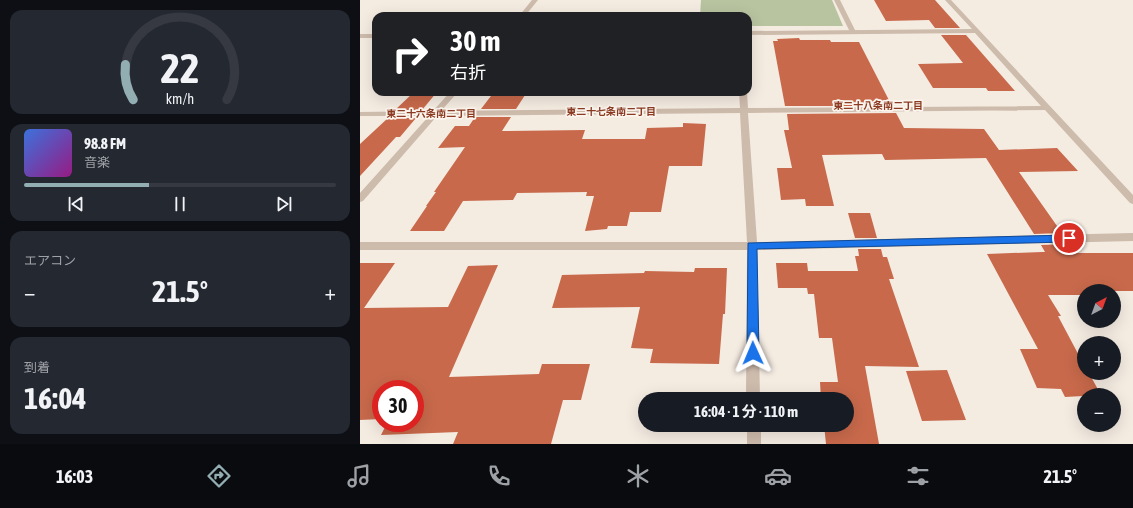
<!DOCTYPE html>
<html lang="ja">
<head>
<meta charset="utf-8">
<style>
  :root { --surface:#171b24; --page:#242831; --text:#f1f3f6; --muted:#9ea1a6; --line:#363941; --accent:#92aeb2 }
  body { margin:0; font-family:"Asap Condensed","Noto Sans JP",sans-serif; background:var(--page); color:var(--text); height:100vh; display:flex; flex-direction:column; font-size:15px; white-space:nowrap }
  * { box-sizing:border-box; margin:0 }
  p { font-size:13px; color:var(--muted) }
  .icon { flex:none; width:22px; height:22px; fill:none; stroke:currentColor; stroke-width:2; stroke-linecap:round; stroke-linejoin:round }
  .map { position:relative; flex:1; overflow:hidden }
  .panel { display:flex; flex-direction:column; gap:10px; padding:10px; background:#0d0f14; width:360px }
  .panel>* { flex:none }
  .banner { position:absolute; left:12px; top:12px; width:380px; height:84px; border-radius:12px; box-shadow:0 4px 16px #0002; background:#202124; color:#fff; overflow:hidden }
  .needle { width:26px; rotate:41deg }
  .buttons { position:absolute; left:717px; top:284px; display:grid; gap:8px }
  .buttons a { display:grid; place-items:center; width:44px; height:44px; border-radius:50%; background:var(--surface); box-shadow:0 4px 16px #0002; font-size:20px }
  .speed { position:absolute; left:12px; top:380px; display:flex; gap:8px; font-size:20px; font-weight:700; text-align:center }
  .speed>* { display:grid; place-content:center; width:52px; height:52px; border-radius:50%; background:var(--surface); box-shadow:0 4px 16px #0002; line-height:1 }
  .speed .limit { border:6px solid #d22; background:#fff; color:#111 }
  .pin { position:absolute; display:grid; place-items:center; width:34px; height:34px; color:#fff; margin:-17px; border:2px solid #fff; border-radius:50%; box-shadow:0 1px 4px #0007 }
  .me { position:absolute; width:44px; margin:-22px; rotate:359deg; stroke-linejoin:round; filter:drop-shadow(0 0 3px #0008) }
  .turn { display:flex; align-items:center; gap:14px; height:84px; padding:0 12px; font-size:18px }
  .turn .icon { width:52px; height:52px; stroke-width:2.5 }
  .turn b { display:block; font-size:28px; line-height:34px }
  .big { font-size:30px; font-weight:700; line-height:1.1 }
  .panel .tile { flex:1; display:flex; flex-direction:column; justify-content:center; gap:6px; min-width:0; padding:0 14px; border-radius:12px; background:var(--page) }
  .panel .dial { align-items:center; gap:0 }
  .dial svg { height:104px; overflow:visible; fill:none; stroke:var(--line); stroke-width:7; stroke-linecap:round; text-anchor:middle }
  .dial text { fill:var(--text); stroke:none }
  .song { display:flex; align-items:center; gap:12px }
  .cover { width:48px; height:48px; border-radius:6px; background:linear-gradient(135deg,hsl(220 70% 55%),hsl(310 70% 35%)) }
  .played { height:4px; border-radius:2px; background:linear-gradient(90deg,var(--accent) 40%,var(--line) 40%) }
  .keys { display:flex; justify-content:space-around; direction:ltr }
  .heat { display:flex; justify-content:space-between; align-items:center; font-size:22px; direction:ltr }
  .trip { position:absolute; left:278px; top:392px; width:216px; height:40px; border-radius:20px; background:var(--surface); box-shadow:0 4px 16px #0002; font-weight:700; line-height:40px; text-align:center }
  .tab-bar { display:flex; height:64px; justify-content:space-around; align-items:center; background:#090b0e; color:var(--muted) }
  .tab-bar .icon { width:28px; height:28px }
  .tab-bar .on { color:var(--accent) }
  .tab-bar b { font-size:18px; color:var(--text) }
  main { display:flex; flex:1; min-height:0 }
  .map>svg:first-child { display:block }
  .green { fill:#b8c4a0 }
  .building { fill:#c8694b }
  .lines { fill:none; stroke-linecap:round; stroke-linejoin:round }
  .service { fill:#cdbbac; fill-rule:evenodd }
  .minor { fill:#cdbbac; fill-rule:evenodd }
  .route { fill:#1a73e8; stroke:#114b97 }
  .labels { text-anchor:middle; stroke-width:3.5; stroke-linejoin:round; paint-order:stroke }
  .far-neighbourhood-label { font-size:10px; font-weight:bold; fill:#8c3b22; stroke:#fbf5ee }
</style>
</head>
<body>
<main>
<section class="panel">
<div class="tile dial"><svg viewBox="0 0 100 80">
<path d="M14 69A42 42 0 1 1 86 69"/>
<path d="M14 69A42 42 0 0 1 8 42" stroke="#92aeb2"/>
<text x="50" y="56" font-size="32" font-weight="700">22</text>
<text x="50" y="72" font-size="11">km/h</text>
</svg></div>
<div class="tile">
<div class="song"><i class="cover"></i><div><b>98.8 FM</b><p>音楽</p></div></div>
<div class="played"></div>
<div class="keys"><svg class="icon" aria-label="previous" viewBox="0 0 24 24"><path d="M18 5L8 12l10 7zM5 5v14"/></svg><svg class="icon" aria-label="pause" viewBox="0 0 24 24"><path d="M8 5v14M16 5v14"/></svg><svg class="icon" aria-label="next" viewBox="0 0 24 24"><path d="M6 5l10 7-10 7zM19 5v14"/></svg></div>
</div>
<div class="tile"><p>エアコン</p>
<div class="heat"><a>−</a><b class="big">21.5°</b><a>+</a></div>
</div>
<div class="tile"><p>到着</p><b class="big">16:04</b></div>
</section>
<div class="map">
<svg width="773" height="444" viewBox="0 0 773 444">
  <rect width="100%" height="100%" fill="#f4ebe1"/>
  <path class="green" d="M 341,0 L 472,0 L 483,26 L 388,26 L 388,16 L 340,16 Z"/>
  <path class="building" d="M 514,0 L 575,0 L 600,28 L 575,28 L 569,20 L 526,21 Z
    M 581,35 L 606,35 L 655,91 L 628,91 L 626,88 L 573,88 L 558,64 L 603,63 Z
    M 439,38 L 440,40 L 470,40 L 471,42 L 499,42 L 532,106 L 425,106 L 413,41 L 418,41 L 417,39 Z
    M 54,92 L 77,92 L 62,110 L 35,110 Z
    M 134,92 L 167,92 L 156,109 L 121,109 Z
    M 536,113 L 544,128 L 624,129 L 639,150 L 697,148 L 718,171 L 659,172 L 702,233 L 674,234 L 626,158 L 525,160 L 522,154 L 462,155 L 474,206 L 446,206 L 445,199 L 421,200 L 417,168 L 432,168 L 424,130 L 429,130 L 427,114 Z
    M 115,117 L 151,117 L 142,131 L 225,130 L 222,139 L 285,139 L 287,128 L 323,127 L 323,123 L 346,124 L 342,166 L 309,166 L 301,212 L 270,212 L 267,226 L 248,226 L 247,229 L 225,231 L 234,196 L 226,196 L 227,192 L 157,193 L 153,200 L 103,201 L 84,231 L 50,231 L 67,206 L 66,206 L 76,192 L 74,192 L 105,147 L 78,148 L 95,126 L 109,126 Z
    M 28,118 L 56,118 L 40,137 L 36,137 L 0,176 L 0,144 Z
    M 488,213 L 510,213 L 517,238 L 495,238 Z
    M 709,244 L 716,253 L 773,253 L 773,291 L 724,291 L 724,295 L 688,295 L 701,316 L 698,316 L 724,365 L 724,373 L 729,373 L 741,395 L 705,397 L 701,389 L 677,388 L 660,349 L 678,349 L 627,254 L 682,252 L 685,252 L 681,245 Z
    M 498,249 L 521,249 L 523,257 L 527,257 L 534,279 L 529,279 L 559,367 L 505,366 L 519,444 L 466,444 L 464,425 L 487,425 L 487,399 L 461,399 L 460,382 L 478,382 L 472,338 L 459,338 L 454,294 L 448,294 L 447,288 L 418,288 L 416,263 L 447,263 L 448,271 L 498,271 L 495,256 L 499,256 Z
    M 0,263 L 35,263 L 4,308 L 88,307 L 108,266 L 138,265 L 89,377 L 179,374 L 182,364 L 230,364 L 221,400 L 203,400 L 191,444 L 93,444 L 98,432 L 21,435 L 27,423 L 55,423 L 55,389 L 21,389 L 21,419 L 0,420 Z
    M 335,268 L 367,268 L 365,314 L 363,314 L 359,364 L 290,363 L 293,349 L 271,348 L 280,307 L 192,308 L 202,275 L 284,273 L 285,271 L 334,272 Z
    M 587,370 L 606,420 L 562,421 L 546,371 Z"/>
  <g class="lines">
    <path class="service" d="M 474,0 L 480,0 L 496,32 L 495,33 L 490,32 Z"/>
    <path class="minor" d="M 172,0 L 178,0 L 165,16 L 159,16 Z
      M 585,0 L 591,0 L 773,195 L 773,204 L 770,203 L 685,110 L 388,113 L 397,242 L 773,233 L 773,241 L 397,250 L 400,399 L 386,399 L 387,250 L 0,250 L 0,242 L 387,242 L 380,113 L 77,116 L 3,201 L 0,202 L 0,193 L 69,116 L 0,116 L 0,112 L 73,111 L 90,92 L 98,92 L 81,111 L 380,108 L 379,92 L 387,92 L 388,108 L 681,106 L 615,33 L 388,35 L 388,31 L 612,29 Z
      M 0,34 L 16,34 L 16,38 L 0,38 Z
      M 387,425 L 401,425 L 401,444 L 387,444 Z"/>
  </g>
  <path class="route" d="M 709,235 L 714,238 L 709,242 L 397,249 L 399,353 L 397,357 L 393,359 L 389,357 L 387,353 L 388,243 Z"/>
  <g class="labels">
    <g class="far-neighbourhood-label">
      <text x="518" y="109">東二十八条南二丁目</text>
      <text x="251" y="115">東二十七条南二丁目</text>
      <text x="71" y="117">東二十六条南二丁目</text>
    </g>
  </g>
</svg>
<div class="buttons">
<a><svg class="needle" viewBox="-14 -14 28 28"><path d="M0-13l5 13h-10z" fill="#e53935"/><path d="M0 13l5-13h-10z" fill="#9ea1a6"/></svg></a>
<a>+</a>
<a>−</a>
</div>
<div class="speed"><div class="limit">30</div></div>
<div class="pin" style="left:709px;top:238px;background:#d93025"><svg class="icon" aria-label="arrive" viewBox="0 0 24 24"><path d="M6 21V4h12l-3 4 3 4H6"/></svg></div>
<svg class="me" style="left:393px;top:353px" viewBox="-20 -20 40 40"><path d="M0-17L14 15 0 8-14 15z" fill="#1a73e8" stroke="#fff" stroke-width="4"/></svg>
<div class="trip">16:04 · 1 分 · 110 m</div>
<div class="banner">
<div class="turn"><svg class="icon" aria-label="right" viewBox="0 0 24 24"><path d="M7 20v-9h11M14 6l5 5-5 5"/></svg><div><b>30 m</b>右折</div></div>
</div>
</div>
</main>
<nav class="tab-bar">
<b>16:03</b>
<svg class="icon on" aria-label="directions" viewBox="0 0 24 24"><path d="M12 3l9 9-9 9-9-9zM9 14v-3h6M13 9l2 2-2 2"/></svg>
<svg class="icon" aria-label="music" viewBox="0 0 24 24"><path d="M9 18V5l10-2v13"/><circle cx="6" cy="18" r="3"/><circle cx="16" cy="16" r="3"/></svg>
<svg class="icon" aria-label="phone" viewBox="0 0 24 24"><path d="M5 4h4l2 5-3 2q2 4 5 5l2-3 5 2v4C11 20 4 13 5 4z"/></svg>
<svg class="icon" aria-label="climate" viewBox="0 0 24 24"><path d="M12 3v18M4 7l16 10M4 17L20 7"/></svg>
<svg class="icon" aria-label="car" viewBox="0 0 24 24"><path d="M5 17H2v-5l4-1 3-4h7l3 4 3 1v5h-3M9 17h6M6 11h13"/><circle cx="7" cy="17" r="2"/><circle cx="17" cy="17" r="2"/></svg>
<svg class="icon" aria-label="filters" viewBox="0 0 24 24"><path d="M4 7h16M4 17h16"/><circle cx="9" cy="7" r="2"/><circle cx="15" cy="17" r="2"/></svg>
<b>21.5°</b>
</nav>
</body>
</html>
